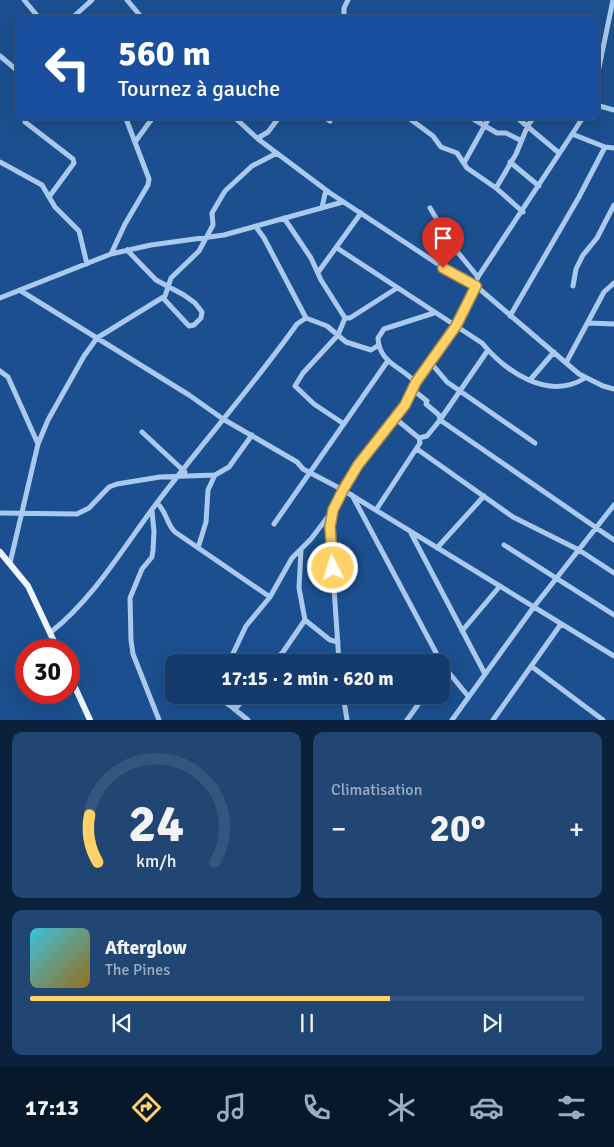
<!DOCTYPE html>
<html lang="fr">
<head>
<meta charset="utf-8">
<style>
  :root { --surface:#143b6b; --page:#214673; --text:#f1f3f6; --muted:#9dadc1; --line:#33557e; --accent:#ffd166 }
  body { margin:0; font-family:Signika,sans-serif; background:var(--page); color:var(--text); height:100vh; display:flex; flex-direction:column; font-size:19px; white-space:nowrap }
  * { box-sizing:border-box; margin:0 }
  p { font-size:16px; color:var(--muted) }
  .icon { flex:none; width:28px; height:28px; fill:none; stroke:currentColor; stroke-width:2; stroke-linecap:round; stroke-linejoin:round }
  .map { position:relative; height:720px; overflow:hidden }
  .sheet { display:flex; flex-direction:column; gap:12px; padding:12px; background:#0b203b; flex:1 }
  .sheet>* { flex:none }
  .top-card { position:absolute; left:15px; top:15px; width:585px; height:105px; border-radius:10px; box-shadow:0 5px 20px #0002,0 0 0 1px var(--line); background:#1a4fa0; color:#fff; overflow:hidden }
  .speed { position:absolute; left:15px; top:639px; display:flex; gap:10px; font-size:25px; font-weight:700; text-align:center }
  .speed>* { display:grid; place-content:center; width:65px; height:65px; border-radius:50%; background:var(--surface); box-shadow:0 5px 20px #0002,0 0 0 1px var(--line); line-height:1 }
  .speed .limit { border:8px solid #d22; background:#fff; color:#111 }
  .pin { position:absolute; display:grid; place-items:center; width:42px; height:42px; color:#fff; margin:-51px -21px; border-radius:50% 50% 50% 0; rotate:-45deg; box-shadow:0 0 5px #0007 }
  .pin .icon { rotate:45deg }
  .me { position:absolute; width:55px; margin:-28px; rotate:355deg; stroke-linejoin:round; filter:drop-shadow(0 0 4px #0008) }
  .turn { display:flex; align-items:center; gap:18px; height:105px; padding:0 20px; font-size:22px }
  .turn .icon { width:65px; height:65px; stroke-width:2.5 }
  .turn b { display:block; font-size:35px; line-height:42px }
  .big { font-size:38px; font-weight:700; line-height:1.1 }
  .sheet .tile { flex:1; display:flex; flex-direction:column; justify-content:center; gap:8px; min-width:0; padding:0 18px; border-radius:10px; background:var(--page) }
  .sheet .dial { align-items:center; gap:0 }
  .dial svg { height:130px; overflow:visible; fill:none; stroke:var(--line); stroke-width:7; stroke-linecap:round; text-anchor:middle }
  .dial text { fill:var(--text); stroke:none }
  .song { display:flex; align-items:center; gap:15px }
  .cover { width:60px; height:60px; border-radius:8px; background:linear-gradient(135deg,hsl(190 70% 55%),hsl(40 70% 35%)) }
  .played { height:5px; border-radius:2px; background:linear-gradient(90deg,var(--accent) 65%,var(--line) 65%) }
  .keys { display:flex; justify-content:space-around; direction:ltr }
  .heat { display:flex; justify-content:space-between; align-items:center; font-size:28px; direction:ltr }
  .sheet .tiles { flex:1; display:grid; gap:12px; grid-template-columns:1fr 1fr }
  .tile:last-child { grid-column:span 2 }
  .trip { position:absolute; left:165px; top:654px; width:285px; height:50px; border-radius:10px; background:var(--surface); box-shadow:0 5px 20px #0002,0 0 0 1px var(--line); font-weight:700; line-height:50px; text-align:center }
  .dock { display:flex; height:80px; justify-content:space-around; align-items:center; background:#08182b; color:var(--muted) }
  .dock .icon { width:35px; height:35px }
  .dock .selected { color:var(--accent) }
  .dock b { font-size:22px; color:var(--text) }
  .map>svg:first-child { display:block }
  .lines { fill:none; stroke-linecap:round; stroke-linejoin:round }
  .minor { stroke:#a9c9ee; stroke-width:5 }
  .major { stroke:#f0f6ff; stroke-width:6 }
  .route-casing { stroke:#a68842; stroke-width:12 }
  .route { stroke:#ffd166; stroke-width:9 }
</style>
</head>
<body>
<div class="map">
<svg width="614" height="720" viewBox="0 0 614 720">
  <rect width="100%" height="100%" fill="#1b4f8f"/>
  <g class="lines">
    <path class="minor" d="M 24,0 L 40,19
      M 127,0 L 143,19
      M 348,0 L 344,8 L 344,16 L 352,19
      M 71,19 L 92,0
      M 0,56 L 19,72
      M 596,82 L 613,0
      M 596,105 L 614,110
      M 26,116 L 25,122 L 73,159 L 74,163 L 49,197
      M 233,116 L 258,139 L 330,193 L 459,278 L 476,286 L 579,374 L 603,386 L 614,389
      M 323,116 L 330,121
      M 406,116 L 433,136 L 441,147 L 457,153 L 467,168 L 496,188 L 523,212
      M 468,116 L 497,133 L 506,133 L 520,140
      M 515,116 L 559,153
      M 258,138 L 268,132 L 280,116
      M 135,142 L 154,116
      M 605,147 L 614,148
      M 0,162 L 42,185 L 55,207 L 79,231 L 87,264
      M 510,162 L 539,186
      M 464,163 L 490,116
      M 496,188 L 516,154 L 528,125 L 535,116
      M 322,207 L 326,190
      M 430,208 L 455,249 L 478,277
      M 284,218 L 311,258 L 321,280 L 345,318 L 350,318 L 397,288
      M 256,227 L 264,238 L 306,318 L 327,326 L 346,342 L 371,350 L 379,345
      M 337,248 L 482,343 C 506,372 548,401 585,378
      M 127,250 L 156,280 L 184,295 L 195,303 L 202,312 L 201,318 L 194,325 L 189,326 L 163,298
      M 111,254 L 125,224 L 148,185 L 149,179 L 125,116
      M 319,271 L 361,213
      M 573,286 L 576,269 L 583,255 L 597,238 L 614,205
      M 21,291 L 189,395 L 223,419 L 297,462 L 303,469 L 343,490 L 614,656
      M 0,298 L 111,254 L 151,245 L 224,235 L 343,202
      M 510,316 L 579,197 L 605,147 L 572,134
      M 589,323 L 614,324
      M 567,361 L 604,292 L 614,283
      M 431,363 L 447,382 L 535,443
      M 0,371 L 8,377 L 38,444
      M 530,380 L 554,352
      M 415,382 C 402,367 379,363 378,338 L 384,329 L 434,313
      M 413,390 L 427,401 L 426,404 L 439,415 L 440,420 L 614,540
      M 344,424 L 314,404 L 295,386 L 303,373 L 338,335 L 345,318
      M 142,432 L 185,472
      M 419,438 L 427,436 L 440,420 L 488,350
      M 417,449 L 513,517 L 579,550 L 614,573
      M 352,495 L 441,662
      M 157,503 C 167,512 166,523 175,532 L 270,597
      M 376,510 L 420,443 L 419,438 L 396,419
      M 152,511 L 154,532 L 153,550 L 152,557 L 142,569 L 130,598 L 131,640 L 133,654 L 159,720
      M 0,513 L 77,514 L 89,508 L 109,487 L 117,484 L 160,477 L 215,475 L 229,467 L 252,435
      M 333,514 L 331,543 L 339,662
      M 274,524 L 387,362
      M 411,533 L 485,674
      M 504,545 L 614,615
      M 198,548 L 206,522 L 208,490 L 215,475
      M 437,548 L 484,496
      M 10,563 L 38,444 L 48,420 L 84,356 L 97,338 L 165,296 L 171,278 L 199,251 L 213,225 L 212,213 L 225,191 L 252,166 L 277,153
      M 305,620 L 330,640 L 338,642
      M 462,631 L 500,586
      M 51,632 C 94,598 123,548 156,504 C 202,443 253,386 297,324 L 306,318
      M 229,662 L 246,626 L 270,597 L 292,558 L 311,539 L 333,510 L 358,465 L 405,405 L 415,382 L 456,326 L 478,277 L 584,116
      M 272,662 L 283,652 L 305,620 L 299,588 L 301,550
      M 441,663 L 468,696
      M 531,666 L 603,720
      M 214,695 L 232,707 L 237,707 L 247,695
      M 343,695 L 347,720
      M 233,708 L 248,720
      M 407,720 L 425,695
      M 452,720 L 533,608 L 614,505
      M 493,720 L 561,624"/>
    <path class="major" d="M 0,552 L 28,586 L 58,650
      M 69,674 L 90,720"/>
  </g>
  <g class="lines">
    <g class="route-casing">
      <path id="route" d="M 333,568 L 330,527 L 333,510 L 343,490 L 358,465 L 405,405 L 416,382 L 456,326 L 476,286 L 443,268"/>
    </g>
    <use href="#route" class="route"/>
  </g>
</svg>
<div class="speed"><div class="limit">30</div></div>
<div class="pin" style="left:443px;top:268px;background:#d93025"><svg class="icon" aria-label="arrive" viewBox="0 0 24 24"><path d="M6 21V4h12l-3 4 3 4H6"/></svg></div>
<svg class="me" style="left:333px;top:568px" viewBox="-20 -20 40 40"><circle r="17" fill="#ffd166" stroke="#fff" stroke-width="3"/><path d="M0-11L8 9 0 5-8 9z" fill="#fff"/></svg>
<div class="trip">17:15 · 2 min · 620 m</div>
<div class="top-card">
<div class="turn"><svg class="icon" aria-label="left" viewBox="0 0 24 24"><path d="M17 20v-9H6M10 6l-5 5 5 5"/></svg><div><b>560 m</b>Tournez à gauche</div></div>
</div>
</div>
<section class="sheet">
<div class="tiles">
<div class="tile dial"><svg viewBox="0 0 100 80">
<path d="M14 69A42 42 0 1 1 86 69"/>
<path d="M14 69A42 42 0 0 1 9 40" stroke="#ffd166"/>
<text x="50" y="56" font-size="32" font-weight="700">24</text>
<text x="50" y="72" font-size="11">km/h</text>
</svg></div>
<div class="tile"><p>Climatisation</p>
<div class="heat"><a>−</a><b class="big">20°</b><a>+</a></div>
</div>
<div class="tile">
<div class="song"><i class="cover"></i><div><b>Afterglow</b><p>The Pines</p></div></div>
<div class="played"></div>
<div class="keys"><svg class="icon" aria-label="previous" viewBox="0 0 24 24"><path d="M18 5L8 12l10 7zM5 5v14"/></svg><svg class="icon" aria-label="pause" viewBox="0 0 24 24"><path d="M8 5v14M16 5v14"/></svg><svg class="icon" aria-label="next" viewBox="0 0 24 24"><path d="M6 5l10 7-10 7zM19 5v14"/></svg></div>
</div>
</div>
</section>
<nav class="dock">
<b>17:13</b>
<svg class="icon selected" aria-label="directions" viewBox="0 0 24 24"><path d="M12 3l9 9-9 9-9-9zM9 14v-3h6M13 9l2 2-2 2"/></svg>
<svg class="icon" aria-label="music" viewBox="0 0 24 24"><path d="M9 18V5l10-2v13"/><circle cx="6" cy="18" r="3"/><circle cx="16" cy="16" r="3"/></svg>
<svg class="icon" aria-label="phone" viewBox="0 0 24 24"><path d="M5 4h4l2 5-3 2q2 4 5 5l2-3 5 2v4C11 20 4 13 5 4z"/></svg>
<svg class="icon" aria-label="climate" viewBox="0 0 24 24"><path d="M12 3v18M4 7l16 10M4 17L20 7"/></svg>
<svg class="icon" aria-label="car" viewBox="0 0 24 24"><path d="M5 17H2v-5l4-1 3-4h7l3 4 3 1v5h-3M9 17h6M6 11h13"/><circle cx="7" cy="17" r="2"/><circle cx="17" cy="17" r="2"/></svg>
<svg class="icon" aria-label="filters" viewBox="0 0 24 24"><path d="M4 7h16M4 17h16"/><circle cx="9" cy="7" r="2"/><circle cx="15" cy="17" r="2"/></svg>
</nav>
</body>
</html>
